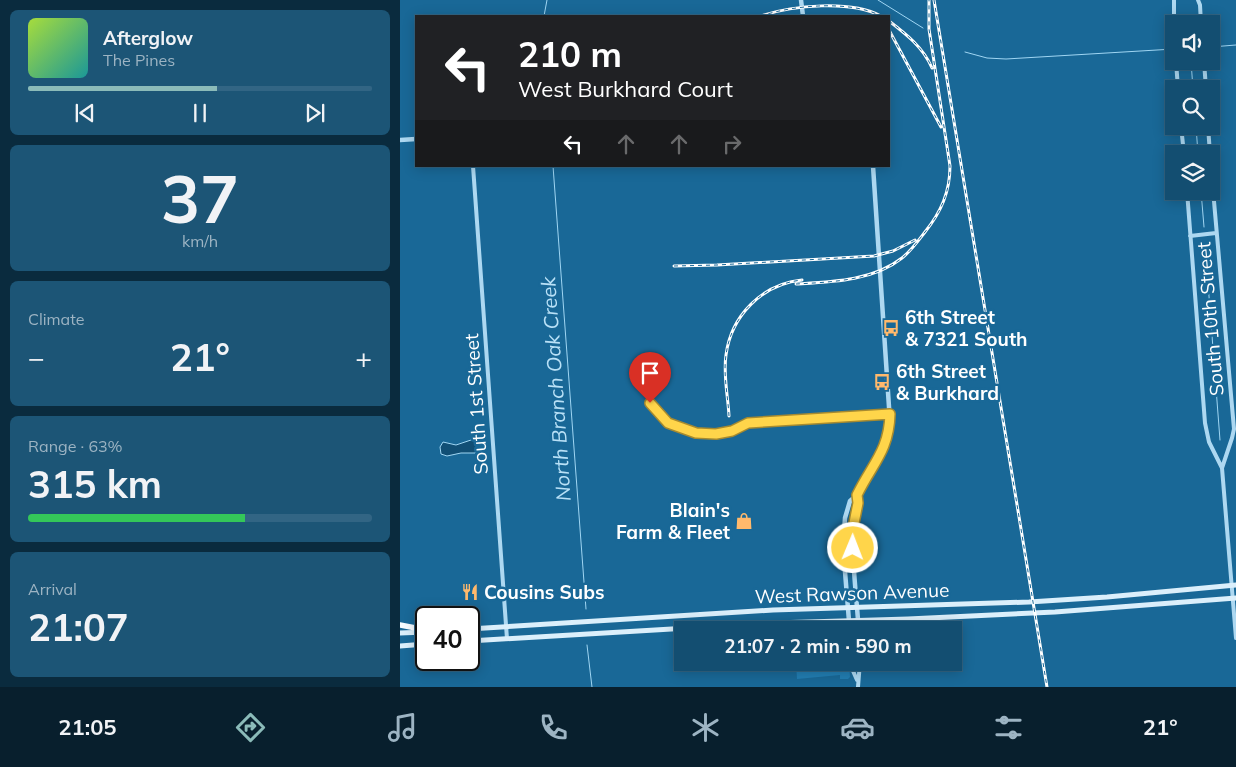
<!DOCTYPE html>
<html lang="en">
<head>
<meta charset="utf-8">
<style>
  :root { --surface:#134e71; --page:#1c5576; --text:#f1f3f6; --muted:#9db4c3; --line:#326584; --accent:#8bbbb9 }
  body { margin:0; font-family:Mulish,sans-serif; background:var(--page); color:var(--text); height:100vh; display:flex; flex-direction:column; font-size:19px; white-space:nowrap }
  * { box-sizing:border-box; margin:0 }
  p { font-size:16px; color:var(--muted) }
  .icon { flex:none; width:28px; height:28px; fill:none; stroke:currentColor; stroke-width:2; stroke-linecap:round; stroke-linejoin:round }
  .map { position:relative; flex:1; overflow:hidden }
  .sheet { display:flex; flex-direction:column; gap:10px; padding:10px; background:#0a2b3e; width:400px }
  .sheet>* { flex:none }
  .guide { position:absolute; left:15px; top:15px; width:475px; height:152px; border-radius:0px; box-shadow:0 2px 12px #0003,0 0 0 1px var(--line); background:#202124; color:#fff; overflow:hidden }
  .controls { position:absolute; left:765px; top:15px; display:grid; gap:10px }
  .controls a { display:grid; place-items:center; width:55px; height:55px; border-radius:0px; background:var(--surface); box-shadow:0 2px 12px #0003,0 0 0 1px var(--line); font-size:25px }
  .speed { position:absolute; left:15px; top:606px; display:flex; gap:10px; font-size:25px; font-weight:700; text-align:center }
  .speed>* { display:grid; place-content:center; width:65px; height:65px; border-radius:50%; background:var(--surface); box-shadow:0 2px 12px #0003,0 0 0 1px var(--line); line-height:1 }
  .speed .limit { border:2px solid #111; border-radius:8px; background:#fff; color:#111 }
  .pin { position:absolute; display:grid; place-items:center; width:42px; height:42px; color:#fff; margin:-51px -21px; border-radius:50% 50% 50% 0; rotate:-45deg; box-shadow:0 0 5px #0007 }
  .pin .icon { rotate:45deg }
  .me { position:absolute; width:55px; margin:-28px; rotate:1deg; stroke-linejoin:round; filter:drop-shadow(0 0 4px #0008) }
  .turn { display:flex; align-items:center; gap:18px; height:105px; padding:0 20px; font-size:22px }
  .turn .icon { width:65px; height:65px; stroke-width:2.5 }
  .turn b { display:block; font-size:35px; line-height:42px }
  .lanes { display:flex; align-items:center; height:48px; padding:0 20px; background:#0003; justify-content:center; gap:25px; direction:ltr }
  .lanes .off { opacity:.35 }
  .big { font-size:38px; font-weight:700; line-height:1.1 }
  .sheet .tile { flex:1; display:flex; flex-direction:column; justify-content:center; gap:8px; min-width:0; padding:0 18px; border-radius:8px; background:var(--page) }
  .sheet .dial { align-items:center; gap:0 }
  .dial b { font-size:65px; line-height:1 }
  .song { display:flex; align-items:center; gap:15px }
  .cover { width:60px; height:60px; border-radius:8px; background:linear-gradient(135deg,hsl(80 70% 55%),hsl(180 70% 35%)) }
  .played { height:5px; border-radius:2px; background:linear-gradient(90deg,var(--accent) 55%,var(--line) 55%) }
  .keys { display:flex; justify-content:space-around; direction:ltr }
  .heat { display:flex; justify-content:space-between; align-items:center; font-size:28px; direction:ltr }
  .charge { height:8px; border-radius:4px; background:linear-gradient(90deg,#34c759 63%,var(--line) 0) }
  .trip { position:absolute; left:274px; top:621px; width:288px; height:50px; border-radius:0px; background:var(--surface); box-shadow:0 2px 12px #0003,0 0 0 1px var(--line); font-weight:700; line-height:50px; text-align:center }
  .dock { display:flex; height:80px; justify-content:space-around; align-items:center; background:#081f2d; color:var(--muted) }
  .dock .icon { width:35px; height:35px }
  .dock .selected { color:var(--accent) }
  .dock b { font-size:22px; color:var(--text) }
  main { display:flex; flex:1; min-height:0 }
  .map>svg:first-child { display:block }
  .green { fill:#227db1 }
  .water { fill:#114f75; stroke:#a0d6f3 }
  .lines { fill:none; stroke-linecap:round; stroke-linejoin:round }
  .stream { stroke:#a0d6f3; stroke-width:1 }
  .minor { stroke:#add8f1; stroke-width:4 }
  .tertiary { stroke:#add8f1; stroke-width:4.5 }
  .secondary { stroke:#dbeffb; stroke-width:5 }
  .primary { stroke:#f6fbff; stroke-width:5.5 }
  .rail-casing { stroke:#fff; stroke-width:3 }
  .rail { stroke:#196897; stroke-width:1; stroke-dasharray:4; stroke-linecap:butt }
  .route-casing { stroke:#a68a30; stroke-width:12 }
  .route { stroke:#ffd54a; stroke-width:9 }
  .labels { text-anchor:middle; stroke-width:5; stroke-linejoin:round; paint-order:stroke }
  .poi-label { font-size:19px; font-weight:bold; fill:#fff; stroke:#196897; text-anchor:start }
  .street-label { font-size:19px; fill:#fff; stroke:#196897 }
  .water-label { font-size:20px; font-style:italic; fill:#b9e1f7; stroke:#196897 }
</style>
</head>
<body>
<main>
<section class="sheet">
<div class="tile">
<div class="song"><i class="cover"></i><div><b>Afterglow</b><p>The Pines</p></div></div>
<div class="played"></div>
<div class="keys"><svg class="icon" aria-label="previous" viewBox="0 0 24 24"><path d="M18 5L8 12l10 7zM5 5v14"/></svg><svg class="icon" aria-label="pause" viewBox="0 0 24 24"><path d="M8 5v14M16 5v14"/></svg><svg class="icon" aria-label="next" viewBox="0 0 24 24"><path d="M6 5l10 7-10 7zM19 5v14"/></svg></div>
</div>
<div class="tile dial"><b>37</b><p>km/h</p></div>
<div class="tile"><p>Climate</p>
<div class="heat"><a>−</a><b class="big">21°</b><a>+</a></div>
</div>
<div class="tile"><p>Range · 63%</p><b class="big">315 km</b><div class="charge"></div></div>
<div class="tile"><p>Arrival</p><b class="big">21:07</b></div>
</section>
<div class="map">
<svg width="836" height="687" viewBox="0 0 836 687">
  <rect width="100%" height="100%" fill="#196897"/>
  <path class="green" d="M 393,626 L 444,626 L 447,630 L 393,630 Z
    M 396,663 L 449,663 L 450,677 L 448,679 L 440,679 L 440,675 L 397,679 Z"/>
  <path class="water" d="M 71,440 L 74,440 C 76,444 78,449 75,453 L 61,453 L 47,456 L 41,454 L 40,447 L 43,442 L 56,445 Z"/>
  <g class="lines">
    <path class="stream" d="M 478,0 L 523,28
      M 144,16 L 147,0
      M 811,47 L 836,45
      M 565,52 L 587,58 L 606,59 L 774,49
      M 791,61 L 793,89
      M 796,126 L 798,154
      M 153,166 L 186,609
      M 801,191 L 804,227
      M 805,244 L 820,440
      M 187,645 L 192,687"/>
    <path class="minor" d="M 798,0 L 800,5 L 801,24
      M 774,32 L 774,0
      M 776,61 L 778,89
      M 804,61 L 806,89
      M 781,126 L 784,154
      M 808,126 L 810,154
      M 73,166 L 107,639
      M 811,167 L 834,429 L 832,438 L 822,468
      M 787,191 L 805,423 L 809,442 L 822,468 L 836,638
      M 790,236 L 816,233
      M 250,403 L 268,423 L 296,433 L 316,434 L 332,431 L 349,423 L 491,414
      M 458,620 L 458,630
      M 449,621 L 450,630
      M 452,662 L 453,671 L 457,680
      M 458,687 L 460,662"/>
    <path class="tertiary" d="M 401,0 L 403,16
      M 0,140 L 16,139
      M 457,495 C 459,508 453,520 453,534 C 452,562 456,592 458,620
      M 449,621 L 443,547 L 445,518 L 450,501 L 457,495 L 482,453 L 488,438 L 490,422 L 473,166"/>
    <path class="secondary" d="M 69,629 L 373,610 L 629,602 L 707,597 L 836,585
      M 0,633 L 26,632
      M 69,641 L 374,623 L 508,619 L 655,612 L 836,598
      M 0,646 L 26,644"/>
    <path class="primary" d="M 0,625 L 26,630"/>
    <g class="rail-casing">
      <path id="rail" d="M 534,0 L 647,687
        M 361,16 C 393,5 451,0 481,16
        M 489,21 C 506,34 523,47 532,68
        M 489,30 L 541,127
        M 274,266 L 317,265 L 474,256 L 493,251 L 515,240
        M 396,284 C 431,282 473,281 502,258 C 511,251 518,241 525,232 C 541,212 550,192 550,166 L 529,29 L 529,0
        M 329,416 C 328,396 323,375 326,355 C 331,316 362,284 402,280"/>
    </g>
    <use href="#rail" class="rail"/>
  </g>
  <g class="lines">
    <g class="route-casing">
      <path id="route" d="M 250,403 L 268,423 L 296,433 L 316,434 L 332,431 L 348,423 L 490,414 C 489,451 472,464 457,495 L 458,503 L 453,528 L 453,548"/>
    </g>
    <use href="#route" class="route"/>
  </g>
  <defs>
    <g id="bus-bare" transform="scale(1.35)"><path d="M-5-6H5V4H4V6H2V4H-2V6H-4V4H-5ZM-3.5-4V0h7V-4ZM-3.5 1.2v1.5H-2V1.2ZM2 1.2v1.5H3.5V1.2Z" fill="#ffb96c" stroke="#196897" stroke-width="2.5" paint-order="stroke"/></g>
    <g id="shop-bare" transform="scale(1.35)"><path d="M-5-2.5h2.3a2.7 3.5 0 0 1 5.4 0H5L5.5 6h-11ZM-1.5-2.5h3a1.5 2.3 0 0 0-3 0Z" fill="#ffb96c" stroke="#196897" stroke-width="2.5" paint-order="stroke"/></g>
    <g id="restaurant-bare" transform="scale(1.35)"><path d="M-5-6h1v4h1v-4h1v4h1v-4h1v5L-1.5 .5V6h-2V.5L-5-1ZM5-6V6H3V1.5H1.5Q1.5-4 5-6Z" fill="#ffb96c" stroke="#196897" stroke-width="2.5" paint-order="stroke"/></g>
  </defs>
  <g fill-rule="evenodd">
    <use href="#bus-bare" x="491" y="328"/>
    <use href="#bus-bare" x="482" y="382"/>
    <use href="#shop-bare" x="344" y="521"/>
    <use href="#restaurant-bare" x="70" y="592"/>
  </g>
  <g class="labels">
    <g class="poi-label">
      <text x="505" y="324">6th Street<tspan x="505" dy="22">&amp; 7321 South</tspan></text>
      <text x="496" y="378">6th Street<tspan x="496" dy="22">&amp; Burkhard</tspan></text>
      <text x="330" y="517" text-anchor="end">Blain's<tspan x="330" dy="22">Farm &amp; Fleet</tspan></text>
      <text x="84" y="599">Cousins Subs</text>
    </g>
    <g class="street-label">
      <text transform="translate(810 319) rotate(-95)" y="7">South 10th Street</text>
      <text transform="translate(76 404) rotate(-94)" y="7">South 1st Street</text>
      <text transform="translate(452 593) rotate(-2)" y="7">West Rawson Avenue</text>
    </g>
    <g class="water-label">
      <text transform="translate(156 389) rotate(-94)" y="7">North Branch Oak Creek</text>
    </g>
  </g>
</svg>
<div class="controls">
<a><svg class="icon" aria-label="sound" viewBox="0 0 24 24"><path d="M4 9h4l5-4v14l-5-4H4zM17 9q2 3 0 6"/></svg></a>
<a><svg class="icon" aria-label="search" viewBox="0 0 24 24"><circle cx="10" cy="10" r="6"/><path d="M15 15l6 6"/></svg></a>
<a><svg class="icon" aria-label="layers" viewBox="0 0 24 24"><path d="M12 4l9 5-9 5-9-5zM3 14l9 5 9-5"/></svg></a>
</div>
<div class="speed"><div class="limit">40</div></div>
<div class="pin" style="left:250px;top:403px;background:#d93025"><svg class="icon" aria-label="arrive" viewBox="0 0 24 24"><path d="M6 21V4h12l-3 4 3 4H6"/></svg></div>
<svg class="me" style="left:453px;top:548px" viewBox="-20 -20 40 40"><circle r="17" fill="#ffd54a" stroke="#fff" stroke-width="3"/><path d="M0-11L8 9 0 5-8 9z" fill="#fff"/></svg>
<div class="trip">21:07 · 2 min · 590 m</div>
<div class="guide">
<div class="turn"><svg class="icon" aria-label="left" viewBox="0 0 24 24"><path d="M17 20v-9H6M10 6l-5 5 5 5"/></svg><div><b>210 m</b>West Burkhard Court</div></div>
<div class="lanes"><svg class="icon" aria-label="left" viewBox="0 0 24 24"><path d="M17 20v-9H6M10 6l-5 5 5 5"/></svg><svg class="icon off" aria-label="ahead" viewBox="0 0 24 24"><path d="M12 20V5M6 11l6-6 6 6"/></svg><svg class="icon off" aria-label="ahead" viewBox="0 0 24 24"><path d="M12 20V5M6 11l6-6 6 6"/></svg><svg class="icon off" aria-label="right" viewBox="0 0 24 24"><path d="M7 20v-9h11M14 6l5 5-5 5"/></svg></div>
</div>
</div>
</main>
<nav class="dock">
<b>21:05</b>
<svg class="icon selected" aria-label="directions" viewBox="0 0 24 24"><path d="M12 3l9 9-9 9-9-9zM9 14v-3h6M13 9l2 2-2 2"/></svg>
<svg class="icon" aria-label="music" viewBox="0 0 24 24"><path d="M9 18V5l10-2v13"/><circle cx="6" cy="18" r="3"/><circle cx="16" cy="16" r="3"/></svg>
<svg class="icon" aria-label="phone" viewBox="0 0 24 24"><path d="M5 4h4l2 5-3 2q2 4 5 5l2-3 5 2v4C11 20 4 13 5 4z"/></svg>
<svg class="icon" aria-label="climate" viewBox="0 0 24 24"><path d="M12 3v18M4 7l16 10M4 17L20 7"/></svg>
<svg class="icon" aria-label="car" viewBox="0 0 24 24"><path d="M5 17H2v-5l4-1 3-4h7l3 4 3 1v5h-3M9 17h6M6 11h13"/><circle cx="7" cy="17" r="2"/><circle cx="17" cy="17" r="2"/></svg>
<svg class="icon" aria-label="filters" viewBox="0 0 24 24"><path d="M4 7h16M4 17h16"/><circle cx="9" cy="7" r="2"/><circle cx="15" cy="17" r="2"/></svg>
<b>21°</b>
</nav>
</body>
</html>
